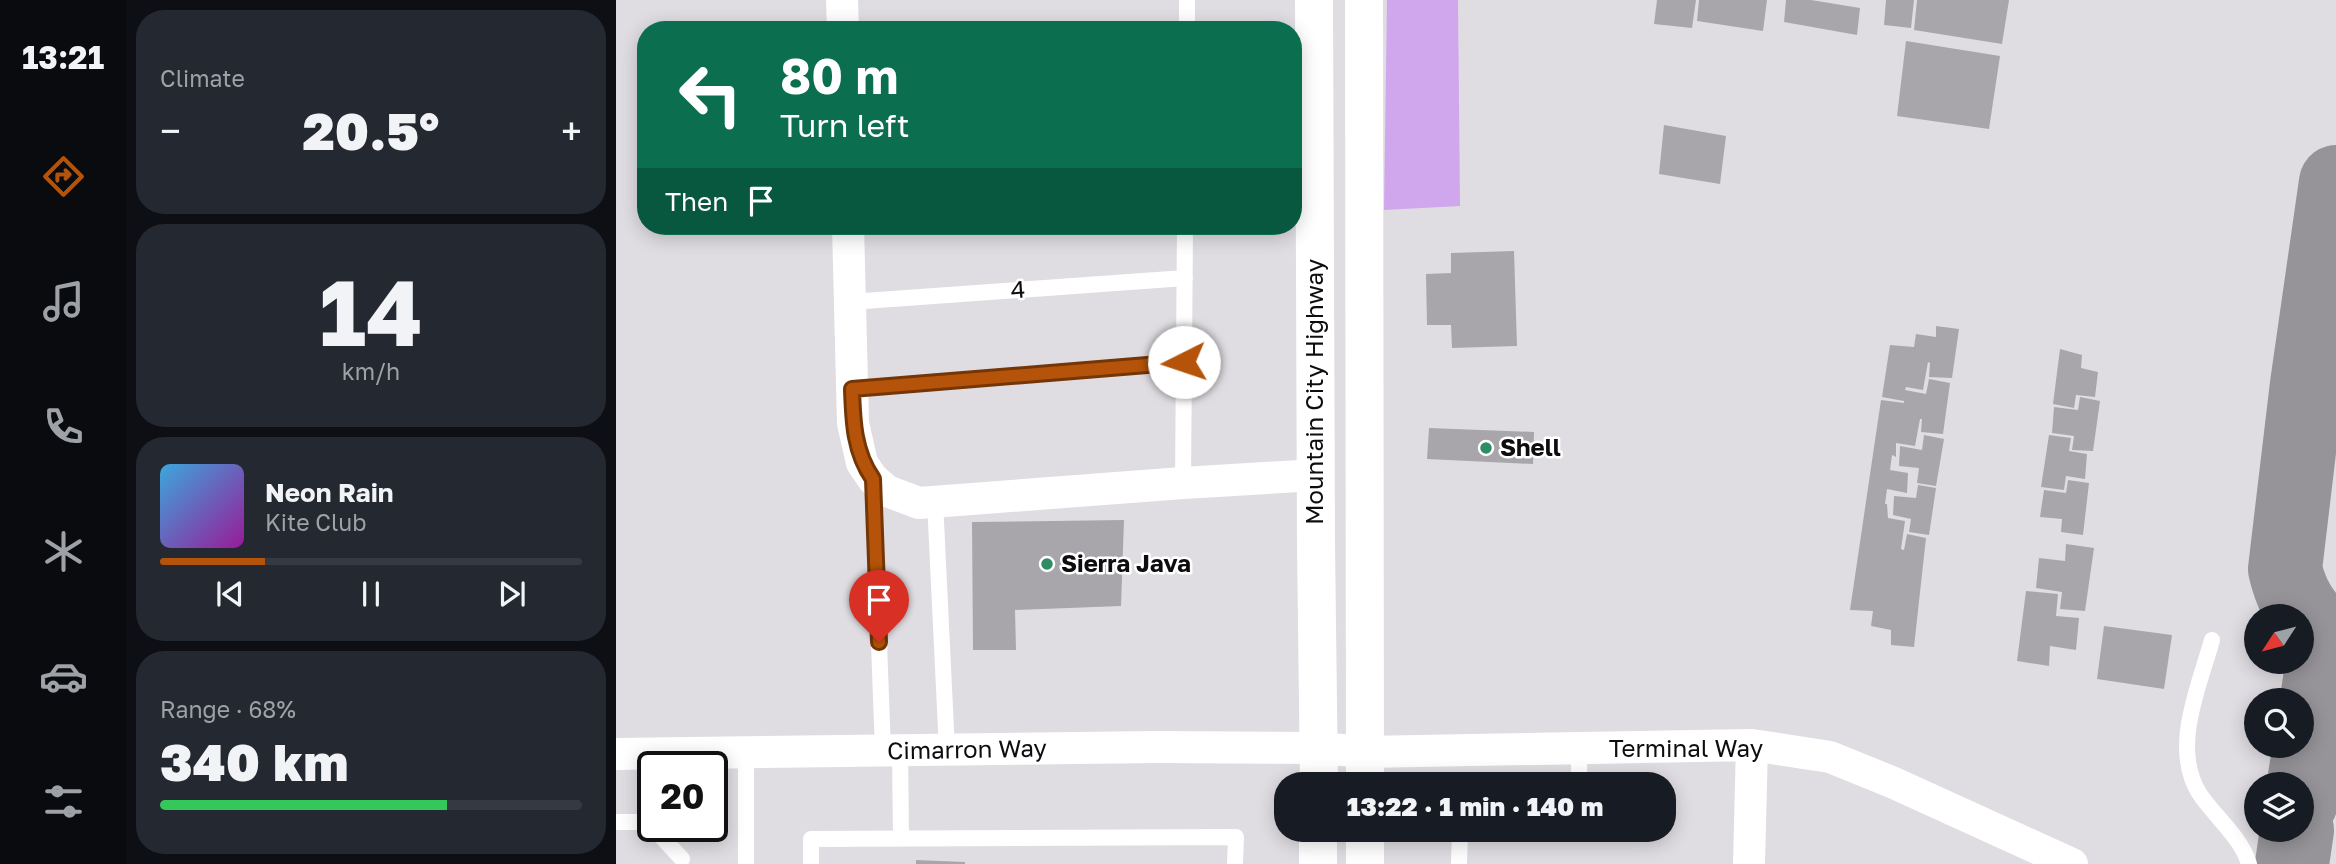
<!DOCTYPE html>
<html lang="en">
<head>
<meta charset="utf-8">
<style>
  :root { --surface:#171b24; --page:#242831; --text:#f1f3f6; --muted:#9ea1a6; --line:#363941; --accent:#b45309 }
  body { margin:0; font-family:"Golos Text",sans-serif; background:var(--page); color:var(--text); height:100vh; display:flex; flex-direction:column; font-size:26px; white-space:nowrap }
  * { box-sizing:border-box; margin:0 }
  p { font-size:23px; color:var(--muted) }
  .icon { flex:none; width:38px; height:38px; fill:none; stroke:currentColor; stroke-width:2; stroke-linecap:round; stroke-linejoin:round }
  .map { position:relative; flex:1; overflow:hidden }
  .details { display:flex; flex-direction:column; gap:10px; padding:10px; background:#0d0f14; width:490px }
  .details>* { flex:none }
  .top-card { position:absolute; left:21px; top:21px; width:665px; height:214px; border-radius:28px; box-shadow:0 4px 18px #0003; background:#0b6e4f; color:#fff; overflow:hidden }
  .needle { width:46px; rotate:234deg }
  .controls { position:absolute; left:1628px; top:604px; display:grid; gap:14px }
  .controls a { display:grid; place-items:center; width:70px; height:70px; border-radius:50%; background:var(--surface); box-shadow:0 4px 18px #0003; font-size:35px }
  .speed { position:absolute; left:21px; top:751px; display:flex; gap:14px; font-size:35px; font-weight:700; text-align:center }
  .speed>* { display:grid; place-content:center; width:91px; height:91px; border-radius:50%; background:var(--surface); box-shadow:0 4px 18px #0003; line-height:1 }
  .speed .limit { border:4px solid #111; border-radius:10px; background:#fff; color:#111 }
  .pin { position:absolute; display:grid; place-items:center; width:60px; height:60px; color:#fff; margin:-72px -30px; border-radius:50% 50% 50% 0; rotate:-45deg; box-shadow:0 0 7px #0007 }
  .pin .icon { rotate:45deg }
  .me { position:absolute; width:77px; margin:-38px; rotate:266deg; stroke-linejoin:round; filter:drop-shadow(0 0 5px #0008) }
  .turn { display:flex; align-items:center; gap:24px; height:147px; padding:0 28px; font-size:32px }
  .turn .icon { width:91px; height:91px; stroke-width:2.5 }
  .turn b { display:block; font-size:49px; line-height:60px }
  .then { display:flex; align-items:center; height:66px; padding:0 28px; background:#0003; gap:14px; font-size:26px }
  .big { font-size:52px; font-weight:800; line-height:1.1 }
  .details .card { flex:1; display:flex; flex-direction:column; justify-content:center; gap:10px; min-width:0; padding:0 24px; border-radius:28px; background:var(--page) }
  .details .dial { align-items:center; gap:0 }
  .dial b { font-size:91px; line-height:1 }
  .song { display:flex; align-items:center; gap:21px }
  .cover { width:84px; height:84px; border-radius:10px; background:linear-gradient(135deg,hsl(200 70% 55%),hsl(300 70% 35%)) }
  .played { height:7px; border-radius:4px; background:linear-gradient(90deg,var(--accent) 25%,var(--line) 25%) }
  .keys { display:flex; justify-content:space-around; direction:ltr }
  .heat { display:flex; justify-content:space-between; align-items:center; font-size:38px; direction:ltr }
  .charge { height:10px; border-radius:5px; background:linear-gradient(90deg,#34c759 68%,var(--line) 0) }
  .trip { position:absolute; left:658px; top:772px; width:402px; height:70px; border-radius:28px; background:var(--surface); box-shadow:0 4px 18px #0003; font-weight:800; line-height:70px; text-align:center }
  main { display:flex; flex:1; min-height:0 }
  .menu { display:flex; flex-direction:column; width:126px; justify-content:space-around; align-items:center; background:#090b0e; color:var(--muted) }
  .menu .icon { width:49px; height:49px }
  .menu .active { color:var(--accent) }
  .menu b { font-size:32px; color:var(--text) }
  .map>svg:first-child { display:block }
  .green { fill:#d0a6ec }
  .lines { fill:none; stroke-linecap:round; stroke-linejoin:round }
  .taxiway { stroke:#969498; stroke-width:74 }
  .building { fill:#a9a6ab }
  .service { stroke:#fff; stroke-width:16 }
  .minor { stroke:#fff; stroke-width:32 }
  .primary { stroke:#fff; stroke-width:38 }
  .route-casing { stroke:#753606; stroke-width:18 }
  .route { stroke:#b45309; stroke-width:12 }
  .poi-dot { fill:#2e8d65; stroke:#fff; stroke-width:2.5 }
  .labels { text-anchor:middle; stroke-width:5; stroke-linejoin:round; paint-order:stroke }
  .street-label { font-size:24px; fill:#0d0c0e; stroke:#fff }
  .poi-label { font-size:24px; font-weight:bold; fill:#0d0c0e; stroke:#fff; text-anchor:start }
</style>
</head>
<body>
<main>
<nav class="menu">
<b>13:21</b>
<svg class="icon active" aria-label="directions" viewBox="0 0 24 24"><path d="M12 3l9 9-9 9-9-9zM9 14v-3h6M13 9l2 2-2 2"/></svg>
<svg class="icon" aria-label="music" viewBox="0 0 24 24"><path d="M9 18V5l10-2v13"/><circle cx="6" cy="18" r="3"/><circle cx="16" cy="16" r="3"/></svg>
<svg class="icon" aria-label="phone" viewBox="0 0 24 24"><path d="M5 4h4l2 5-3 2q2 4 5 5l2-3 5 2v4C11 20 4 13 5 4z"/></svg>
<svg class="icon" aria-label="climate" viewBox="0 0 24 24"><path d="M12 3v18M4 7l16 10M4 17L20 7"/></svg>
<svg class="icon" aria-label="car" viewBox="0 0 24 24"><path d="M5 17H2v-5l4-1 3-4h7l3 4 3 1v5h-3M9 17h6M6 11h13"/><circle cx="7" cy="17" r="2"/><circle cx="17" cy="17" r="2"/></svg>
<svg class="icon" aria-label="filters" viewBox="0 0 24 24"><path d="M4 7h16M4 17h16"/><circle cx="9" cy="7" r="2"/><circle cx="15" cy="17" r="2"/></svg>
</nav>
<section class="details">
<div class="card"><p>Climate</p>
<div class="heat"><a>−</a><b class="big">20.5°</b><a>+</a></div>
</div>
<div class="card dial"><b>14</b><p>km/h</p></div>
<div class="card">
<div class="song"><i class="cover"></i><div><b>Neon Rain</b><p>Kite Club</p></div></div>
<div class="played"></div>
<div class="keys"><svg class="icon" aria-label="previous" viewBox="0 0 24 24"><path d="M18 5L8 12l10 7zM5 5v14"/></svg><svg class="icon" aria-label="pause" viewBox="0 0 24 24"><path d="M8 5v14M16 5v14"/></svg><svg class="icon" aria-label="next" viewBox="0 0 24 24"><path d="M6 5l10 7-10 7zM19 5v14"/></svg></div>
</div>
<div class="card"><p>Range · 68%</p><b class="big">340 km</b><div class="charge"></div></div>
</section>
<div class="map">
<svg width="1720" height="864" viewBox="0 0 1720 864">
  <rect width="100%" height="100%" fill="#e0dde2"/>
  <path class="green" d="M 771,0 L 842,0 L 844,206 L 768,210 Z"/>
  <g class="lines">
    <path class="taxiway" d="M 1720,182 L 1691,384 L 1669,569 C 1676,600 1692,625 1720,639
      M 1685,802 L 1704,680 L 1711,660 L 1720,653
      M 1676,864 L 1681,830"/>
  </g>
  <path class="building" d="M 1041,0 L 1080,0 L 1076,28 L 1038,24 Z
    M 1083,0 L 1151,0 L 1147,31 L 1081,21 Z
    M 1170,0 L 1195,0 L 1244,8 L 1241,35 L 1168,22 Z
    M 1270,0 L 1298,0 L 1295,28 L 1268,25 Z
    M 1301,0 L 1393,0 L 1386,44 L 1298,30 Z
    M 1290,41 L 1384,56 L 1373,129 L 1281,116 Z
    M 1048,125 L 1110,136 L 1104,184 L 1043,174 Z
    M 898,251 L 901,346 L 836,348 L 835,325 L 811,325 L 810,274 L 835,273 L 835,253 Z
    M 1320,326 L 1343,329 L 1336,378 L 1313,377 L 1314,363 L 1312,362 L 1307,390 L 1290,387 L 1289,390 L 1310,394 L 1313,379 L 1334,383 L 1327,434 L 1305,432 L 1306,419 L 1304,419 L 1299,446 L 1280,443 L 1280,457 L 1276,455 L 1274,470 L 1292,473 L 1291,493 L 1271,489 L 1269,504 L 1271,504 L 1272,518 L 1289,521 L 1285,549 L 1288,550 L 1291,534 L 1310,538 L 1298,647 L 1275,645 L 1275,630 L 1255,626 L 1257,611 L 1234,610 L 1265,400 L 1288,403 L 1288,401 L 1266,397 L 1274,345 L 1298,347 L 1300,334 L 1320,337 Z
    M 1444,349 L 1466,355 L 1465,368 L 1482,372 L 1479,397 L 1460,395 L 1458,408 L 1437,404 Z
    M 1464,397 L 1484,401 L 1477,451 L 1456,450 L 1458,436 L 1436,433 L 1438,407 L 1462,410 Z
    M 813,428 L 918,432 L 917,464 L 811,459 Z
    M 1308,435 L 1328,439 L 1320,486 L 1301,483 L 1303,468 L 1283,466 L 1284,446 L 1306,450 Z
    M 1433,435 L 1455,438 L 1453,451 L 1471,454 L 1469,479 L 1450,476 L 1448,490 L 1425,487 Z
    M 1452,480 L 1473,483 L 1467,535 L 1445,532 L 1446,519 L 1424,517 L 1428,490 L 1450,493 Z
    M 1302,485 L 1320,488 L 1313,535 L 1293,532 L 1295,519 L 1277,515 L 1278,496 L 1300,498 Z
    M 508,520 L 505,606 L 399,610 L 400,650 L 357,650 L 356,522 Z
    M 1450,544 L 1478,548 L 1469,611 L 1444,609 L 1446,592 L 1420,588 L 1423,558 L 1449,561 Z
    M 1410,591 L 1442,594 L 1440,616 L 1463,618 L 1460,650 L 1434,646 L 1433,666 L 1401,661 Z
    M 1488,626 L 1556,635 L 1548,689 L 1481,679 Z
    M 300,860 L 349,862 L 349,864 L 300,864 Z"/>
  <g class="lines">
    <path class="service" d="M 571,30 L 571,0
      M 234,302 L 569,278
      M 236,389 L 568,362
      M 257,481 L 267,751
      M 567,483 L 569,226
      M 319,501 L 331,750
      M 1596,640 C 1583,687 1555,747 1583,793 C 1598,816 1625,837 1633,864
      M 963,749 L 963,784
      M 284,751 L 285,838
      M 130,753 L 130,864
      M 0,822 L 32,822 L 66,859
      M 195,864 L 195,839 L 620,837 L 619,864
      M 843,864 L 844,832 L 964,832 L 964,830"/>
    <path class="minor" d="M 226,0 L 227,30
      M 232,226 L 237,423 L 246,463 L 257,479 L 271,491 L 303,503 L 567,483 L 700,475
      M 0,754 L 541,747 L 703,748 L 749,752 L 1136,745 L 1214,757 L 1278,783 L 1456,864
      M 1133,864 L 1136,745"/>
    <path class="primary" d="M 698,0 L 700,545 L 703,784
      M 748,0 L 749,784
      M 702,864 L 702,830
      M 749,864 L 749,830"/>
  </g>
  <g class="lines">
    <g class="route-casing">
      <path id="route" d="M 263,642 L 257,479 C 238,452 237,421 236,389 L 568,362"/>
    </g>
    <use href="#route" class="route"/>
  </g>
  <g class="poi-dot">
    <circle cx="870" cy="448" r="7"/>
    <circle cx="431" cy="564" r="7"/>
  </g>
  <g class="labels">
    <g class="street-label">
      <text transform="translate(402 290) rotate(-4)" y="8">4</text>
      <text transform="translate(699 392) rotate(-90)" y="8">Mountain City Highway</text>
      <text x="1070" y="757">Terminal Way</text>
      <text transform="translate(351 750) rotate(-1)" y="8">Cimarron Way</text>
    </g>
    <g class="poi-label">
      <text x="884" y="456">Shell</text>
      <text x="445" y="572">Sierra Java</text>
    </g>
  </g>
</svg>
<div class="controls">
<a><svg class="needle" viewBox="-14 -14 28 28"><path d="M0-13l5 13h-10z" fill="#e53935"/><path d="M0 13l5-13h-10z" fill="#9ea1a6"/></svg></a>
<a><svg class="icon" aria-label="search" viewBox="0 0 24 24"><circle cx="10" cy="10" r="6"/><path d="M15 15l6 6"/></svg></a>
<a><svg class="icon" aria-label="layers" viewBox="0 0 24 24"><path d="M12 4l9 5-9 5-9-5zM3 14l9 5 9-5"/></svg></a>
</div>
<div class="speed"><div class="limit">20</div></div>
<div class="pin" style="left:263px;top:642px;background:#d93025"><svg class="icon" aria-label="arrive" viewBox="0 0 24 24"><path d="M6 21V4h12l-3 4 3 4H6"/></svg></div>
<svg class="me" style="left:568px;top:362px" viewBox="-20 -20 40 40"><circle r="19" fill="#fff"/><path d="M0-13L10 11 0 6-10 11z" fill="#b45309"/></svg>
<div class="trip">13:22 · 1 min · 140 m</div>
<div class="top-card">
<div class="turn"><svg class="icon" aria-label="left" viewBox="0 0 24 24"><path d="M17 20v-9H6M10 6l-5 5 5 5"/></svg><div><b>80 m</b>Turn left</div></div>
<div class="then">Then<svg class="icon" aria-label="arrive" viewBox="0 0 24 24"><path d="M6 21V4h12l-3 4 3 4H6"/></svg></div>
</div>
</div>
</main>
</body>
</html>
